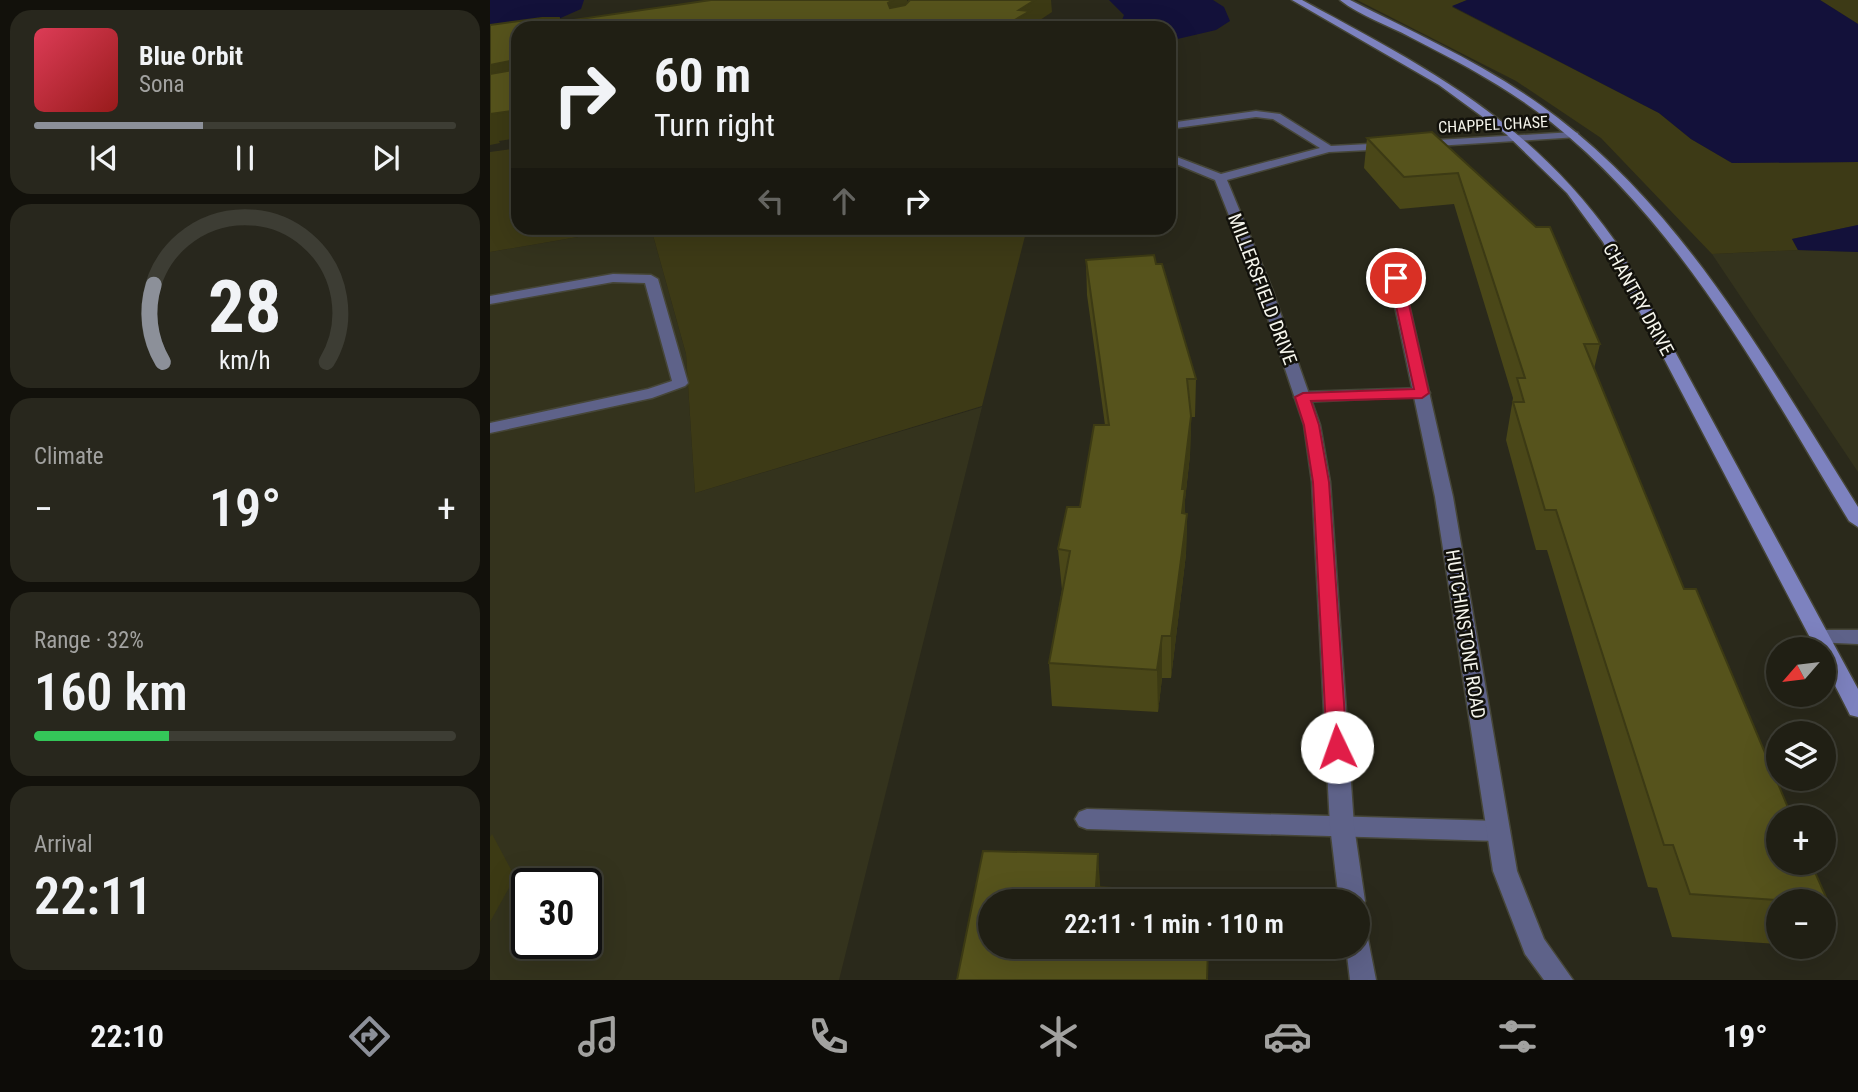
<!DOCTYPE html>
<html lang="en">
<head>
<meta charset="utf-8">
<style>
  :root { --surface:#201f14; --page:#28271d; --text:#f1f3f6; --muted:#a2a2a0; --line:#3d3d34; --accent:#8c9099 }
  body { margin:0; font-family:"Roboto Condensed",sans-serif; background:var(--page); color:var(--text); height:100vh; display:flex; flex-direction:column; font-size:26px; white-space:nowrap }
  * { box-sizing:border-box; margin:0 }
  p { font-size:23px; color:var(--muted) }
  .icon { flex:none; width:38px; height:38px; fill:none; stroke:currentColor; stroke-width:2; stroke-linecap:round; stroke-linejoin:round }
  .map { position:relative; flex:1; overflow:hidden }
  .panel { display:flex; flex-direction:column; gap:10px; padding:10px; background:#12110b; width:490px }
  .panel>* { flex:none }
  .hud { position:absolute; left:21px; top:21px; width:665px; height:214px; border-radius:21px; box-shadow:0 7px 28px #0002,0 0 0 2px var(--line); background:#201f14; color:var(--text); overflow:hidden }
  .needle { width:46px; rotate:242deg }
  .tools { position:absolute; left:1276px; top:637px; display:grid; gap:14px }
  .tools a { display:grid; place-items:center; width:70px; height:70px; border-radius:50%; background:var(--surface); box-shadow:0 7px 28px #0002,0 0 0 2px var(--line); font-size:35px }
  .speed { position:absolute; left:21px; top:868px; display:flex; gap:14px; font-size:35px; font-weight:700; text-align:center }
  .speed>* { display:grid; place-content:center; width:91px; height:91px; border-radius:50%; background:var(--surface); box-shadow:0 7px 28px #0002,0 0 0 2px var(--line); line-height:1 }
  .speed .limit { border:4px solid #111; border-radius:10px; background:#fff; color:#111 }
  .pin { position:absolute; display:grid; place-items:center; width:60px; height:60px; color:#fff; margin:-30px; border:4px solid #fff; border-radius:50%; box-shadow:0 2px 7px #0007 }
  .me { position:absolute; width:77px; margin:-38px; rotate:357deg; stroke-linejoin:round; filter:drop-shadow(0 0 5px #0008) }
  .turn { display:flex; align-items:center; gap:24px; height:147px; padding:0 28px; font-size:32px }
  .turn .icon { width:91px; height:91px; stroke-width:2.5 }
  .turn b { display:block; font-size:49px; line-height:60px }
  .lanes { display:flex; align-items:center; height:66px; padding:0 28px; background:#0003; justify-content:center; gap:35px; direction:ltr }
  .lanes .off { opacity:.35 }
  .big { font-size:52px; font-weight:600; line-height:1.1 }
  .panel .widget { flex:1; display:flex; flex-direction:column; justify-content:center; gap:10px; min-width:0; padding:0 24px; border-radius:21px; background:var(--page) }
  .panel .dial { align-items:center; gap:0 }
  .dial svg { height:182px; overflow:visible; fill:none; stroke:var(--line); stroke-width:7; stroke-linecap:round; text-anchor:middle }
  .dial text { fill:var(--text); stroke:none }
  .song { display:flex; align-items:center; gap:21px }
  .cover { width:84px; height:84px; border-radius:10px; background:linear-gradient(135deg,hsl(350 70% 55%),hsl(0 70% 35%)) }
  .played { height:7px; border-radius:4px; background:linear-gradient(90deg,var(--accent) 40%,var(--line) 40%) }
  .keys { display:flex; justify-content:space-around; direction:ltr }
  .heat { display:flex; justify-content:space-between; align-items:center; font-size:38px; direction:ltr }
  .charge { height:10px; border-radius:5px; background:linear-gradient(90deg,#34c759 32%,var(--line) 0) }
  .trip { position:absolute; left:488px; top:889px; width:392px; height:70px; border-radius:35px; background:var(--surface); box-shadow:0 7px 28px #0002,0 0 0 2px var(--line); font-weight:600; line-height:70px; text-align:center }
  .tabs { display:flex; height:112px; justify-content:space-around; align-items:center; background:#0d0c08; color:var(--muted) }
  .tabs .icon { width:49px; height:49px }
  .tabs .current { color:var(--accent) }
  .tabs b { font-size:32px; color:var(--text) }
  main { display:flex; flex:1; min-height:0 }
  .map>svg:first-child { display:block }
  .built { fill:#34331d; fill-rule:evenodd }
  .green { fill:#3d3a16 }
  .water { fill:#13113a }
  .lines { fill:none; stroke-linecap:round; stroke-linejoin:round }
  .lane-casing { stroke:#464638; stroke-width:3 }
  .street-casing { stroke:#464638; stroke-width:3 }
  .secondary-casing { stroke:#464638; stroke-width:3 }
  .lane { fill:#5e6289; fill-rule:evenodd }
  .street { fill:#5e6289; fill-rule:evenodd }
  .secondary { fill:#7d82bf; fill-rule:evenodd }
  .wall { fill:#4a4718 }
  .shaded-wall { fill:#3c3a14 }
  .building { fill:#56531c; stroke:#3c3a14; stroke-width:2 }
  .route { fill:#e11d48; stroke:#92132f; stroke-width:2 }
  .labels { text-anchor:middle; stroke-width:5; stroke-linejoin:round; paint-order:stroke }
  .far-street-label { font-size:16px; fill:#f5f5ec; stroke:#12110b }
  .street-label { font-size:19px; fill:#f5f5ec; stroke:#12110b }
</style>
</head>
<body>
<main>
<section class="panel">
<div class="widget">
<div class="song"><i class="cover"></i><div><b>Blue Orbit</b><p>Sona</p></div></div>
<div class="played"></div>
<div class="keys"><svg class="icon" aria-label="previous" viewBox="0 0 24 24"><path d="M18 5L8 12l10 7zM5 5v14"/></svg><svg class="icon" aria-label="pause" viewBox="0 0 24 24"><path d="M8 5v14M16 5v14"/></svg><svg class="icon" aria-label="next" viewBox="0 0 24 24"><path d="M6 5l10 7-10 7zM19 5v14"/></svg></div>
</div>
<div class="widget dial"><svg viewBox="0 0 100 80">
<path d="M14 69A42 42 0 1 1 86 69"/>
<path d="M14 69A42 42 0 0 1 10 35" stroke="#8c9099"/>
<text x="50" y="56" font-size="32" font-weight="700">28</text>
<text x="50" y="72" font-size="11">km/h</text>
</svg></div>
<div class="widget"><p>Climate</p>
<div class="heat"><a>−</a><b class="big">19°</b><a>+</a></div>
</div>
<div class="widget"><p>Range · 32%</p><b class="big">160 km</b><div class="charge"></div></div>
<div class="widget"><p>Arrival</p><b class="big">22:11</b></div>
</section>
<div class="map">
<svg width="1368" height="980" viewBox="0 0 1368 980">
  <rect width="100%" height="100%" fill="#2a291b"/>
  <path class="built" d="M 140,228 L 161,228 L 196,354 L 205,493 L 492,407 L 349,980 L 0,980 L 0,252 ZM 37,884 L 96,884 L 96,943 L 37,943 Z
    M 1308,250 L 1368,252 L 1368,472 L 1222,254 Z"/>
  <path class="green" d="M 867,0 L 977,0 L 962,7 L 1169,113 L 1201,139 L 1242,163 L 1368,162 L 1368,225 L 1302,239 L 1308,250 L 1222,254 L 1111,138 L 1026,81 Z
    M 1330,0 L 1368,0 L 1368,24 Z
    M 28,148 L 28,228 L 140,228 L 0,252 L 0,152 Z
    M 161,228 L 531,228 L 536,232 L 492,406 L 205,493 L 196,354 Z"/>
  <path class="water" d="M 0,0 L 94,0 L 91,9 L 57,24 L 0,31 Z
    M 619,0 L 723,0 L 734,7 L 740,21 L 726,30 L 679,41 L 679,28 L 629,28 L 634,15 Z
    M 977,0 L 1330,0 L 1368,24 L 1368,162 L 1242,163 L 1201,139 L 1169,113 L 962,6 Z
    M 1368,225 L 1368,252 L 1308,250 L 1302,239 Z"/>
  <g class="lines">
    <g class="lane-casing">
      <path id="lane" d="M 123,274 L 161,275 L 168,279 L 198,383 L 195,386 L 162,398 L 0,433 L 0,423 L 158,389 L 182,381 L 155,283 L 123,282 L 0,304 L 0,296 Z
        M 932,388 L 938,390 L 940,393 L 938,396 L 812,402 L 804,397 L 812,392 Z
        M 1330,630 L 1368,630 L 1368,644 L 1323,642 L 1320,637 L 1323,632 Z
        M 597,809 L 1008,821 L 1016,824 L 1020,831 L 1016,838 L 1008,841 L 597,829 L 589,826 L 585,819 L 589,812 Z"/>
    </g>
    <g class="street-casing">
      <path id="street" d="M 766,111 L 790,114 L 841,146 L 899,143 L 905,146 L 899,149 L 839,152 L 737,180 L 782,289 L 830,425 L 840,482 L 864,826 L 875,901 L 868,910 L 868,901 L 849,901 L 840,826 L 822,482 L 814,425 L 768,289 L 725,180 L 679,161 L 679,154 L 731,174 L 830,148 L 783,119 L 766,117 L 679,129 L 679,123 Z
        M 1084,132 L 1088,133 L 1088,137 L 930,147 L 924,144 L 930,141 Z
        M 906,274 L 913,278 L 963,497 L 1027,871 L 1054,939 L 1083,980 L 1054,980 L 1035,954 L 1003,871 L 945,497 L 899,278 Z
        M 868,930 L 877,934 L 886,980 L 860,980 L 856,947 L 868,947 Z"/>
    </g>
    <g class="secondary-casing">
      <path id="secondary" d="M 802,0 L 812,0 C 939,69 1039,120 1125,241 L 1368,689 L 1368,717 L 1360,715 L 1357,709 L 1334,664 L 1334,649 L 1326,649 L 1113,242 L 1077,193 L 1016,134 L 949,85 Z
        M 850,0 L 860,0 C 931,36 1005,69 1068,118 C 1199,218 1281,369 1368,507 L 1368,527 L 1359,521 C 1273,380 1193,227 1061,122 C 1018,88 969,62 920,37 C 898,25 870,16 850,0 Z"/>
    </g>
    <use href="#lane" class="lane"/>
    <use href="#street" class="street"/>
    <use href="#secondary" class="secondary"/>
  </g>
  <path class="wall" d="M 942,132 L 1110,344 L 1104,369 L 1194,589 L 1339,904 L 1334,914 L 1334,901 L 1288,901 L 1288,944 L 1182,937 L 1167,888 L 1158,887 L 1057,550 L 1046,550 L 1016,440 L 1023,398 L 964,204 L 910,209 L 874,168 L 877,138 Z
    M 596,260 L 706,379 L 705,417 L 701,417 L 700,455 L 695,500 L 695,514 L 697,514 L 696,554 L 681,678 L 672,678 L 668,712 L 562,706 L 559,663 L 572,590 L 568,549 L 590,507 L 615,425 L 597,295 Z"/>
  <path class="shaded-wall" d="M 403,0 L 417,0 L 418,8 L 401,26 L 398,3 Z
    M 545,0 L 561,0 L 562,12 L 541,26 L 541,28 L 511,28 L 529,10 Z
    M 20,61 L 28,85 L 0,91 L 0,65 Z
    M 28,110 L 28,138 L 9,141 L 10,143 L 0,145 L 0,114 Z
    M 701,416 L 700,455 L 695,500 L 695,528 L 697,514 L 696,554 L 681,678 L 681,636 L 692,489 Z
    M 672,636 L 672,678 L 668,712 L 667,670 Z
    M 2,834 L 25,877 L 0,922 L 0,837 Z
    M 608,854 L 611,897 L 606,887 Z"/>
  <path class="building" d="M 221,0 L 403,0 L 398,3 L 400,8 L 415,5 L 420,0 L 545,0 L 529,10 L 540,11 L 511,28 L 28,28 L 28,110 L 0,114 L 0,74 L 22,70 L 20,61 L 0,65 L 0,25 L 52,18 L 69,18 L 70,22 Z
    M 942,132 L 1046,227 L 1060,227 L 1110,344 L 1094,344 L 1194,589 L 1206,589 L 1302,817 L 1288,817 L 1288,863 L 1321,863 L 1339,904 L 1334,903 L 1334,901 L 1301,901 L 1200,894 L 1183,845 L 1174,845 L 1066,510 L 1055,510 L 1023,402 L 1034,402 L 1027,378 L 1035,378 L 968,173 L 914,177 L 877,138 Z
    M 664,255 L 666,264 L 672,264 L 706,379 L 697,379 L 701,416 L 692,489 L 695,489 L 692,513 L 697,514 L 681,636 L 672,636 L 667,670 L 559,663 L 580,551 L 568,549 L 577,507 L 590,507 L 604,425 L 619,425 L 596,260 Z
    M 493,851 L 608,854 L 606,887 L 690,892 L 689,901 L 500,901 L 500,947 L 718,947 L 717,980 L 467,980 Z"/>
  <path class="route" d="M 906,274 L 913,278 L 939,393 L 932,398 L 821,401 L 829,425 L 839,482 L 857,747 L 854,752 L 840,752 L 837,747 L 823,482 L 814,425 L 805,397 L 813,393 L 924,389 L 900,278 Z"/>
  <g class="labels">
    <g class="far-street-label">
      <text transform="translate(1003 124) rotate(-3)" y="6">CHAPPEL CHASE</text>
    </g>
    <g class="street-label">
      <text transform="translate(773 289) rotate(69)" y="7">MILLERSFIELD DRIVE</text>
      <text transform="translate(1149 299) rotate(61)" y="7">CHANTRY DRIVE</text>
      <text transform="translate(976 634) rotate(81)" y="7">HUTCHINSTONE ROAD</text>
    </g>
  </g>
</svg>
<div class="tools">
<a><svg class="needle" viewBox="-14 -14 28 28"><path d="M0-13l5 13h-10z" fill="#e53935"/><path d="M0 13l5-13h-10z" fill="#a2a2a0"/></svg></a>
<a><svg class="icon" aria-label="layers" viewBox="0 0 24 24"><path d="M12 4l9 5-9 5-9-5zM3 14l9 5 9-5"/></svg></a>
<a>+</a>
<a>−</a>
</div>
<div class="speed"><div class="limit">30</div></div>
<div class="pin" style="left:906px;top:278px;background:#d93025"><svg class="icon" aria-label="arrive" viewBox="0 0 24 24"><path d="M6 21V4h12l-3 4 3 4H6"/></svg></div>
<svg class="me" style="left:847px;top:747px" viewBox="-20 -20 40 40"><circle r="19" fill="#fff"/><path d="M0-13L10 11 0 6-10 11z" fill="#e11d48"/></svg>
<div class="trip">22:11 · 1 min · 110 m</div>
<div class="hud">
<div class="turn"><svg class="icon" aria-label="right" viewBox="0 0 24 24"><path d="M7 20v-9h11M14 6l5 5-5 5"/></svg><div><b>60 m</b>Turn right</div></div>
<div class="lanes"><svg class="icon off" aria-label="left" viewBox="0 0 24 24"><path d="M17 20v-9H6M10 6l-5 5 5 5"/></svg><svg class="icon off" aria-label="ahead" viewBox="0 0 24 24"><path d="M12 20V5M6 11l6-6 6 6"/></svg><svg class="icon" aria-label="right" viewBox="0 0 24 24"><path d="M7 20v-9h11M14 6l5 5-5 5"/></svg></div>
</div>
</div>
</main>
<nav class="tabs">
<b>22:10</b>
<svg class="icon current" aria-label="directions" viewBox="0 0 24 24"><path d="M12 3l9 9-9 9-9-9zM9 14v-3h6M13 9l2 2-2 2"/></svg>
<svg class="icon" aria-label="music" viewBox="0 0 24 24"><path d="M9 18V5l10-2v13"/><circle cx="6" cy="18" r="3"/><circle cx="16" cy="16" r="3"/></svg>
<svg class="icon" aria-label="phone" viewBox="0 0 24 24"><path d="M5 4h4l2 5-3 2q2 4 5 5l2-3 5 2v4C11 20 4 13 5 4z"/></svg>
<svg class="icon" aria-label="climate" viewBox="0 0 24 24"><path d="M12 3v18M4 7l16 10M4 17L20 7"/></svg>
<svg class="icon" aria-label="car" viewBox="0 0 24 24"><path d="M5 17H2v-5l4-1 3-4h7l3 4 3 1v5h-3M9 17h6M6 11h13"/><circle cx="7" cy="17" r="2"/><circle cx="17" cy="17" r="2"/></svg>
<svg class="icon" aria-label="filters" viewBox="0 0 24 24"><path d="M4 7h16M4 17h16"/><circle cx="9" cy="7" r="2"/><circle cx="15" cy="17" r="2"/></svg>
<b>19°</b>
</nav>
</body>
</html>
